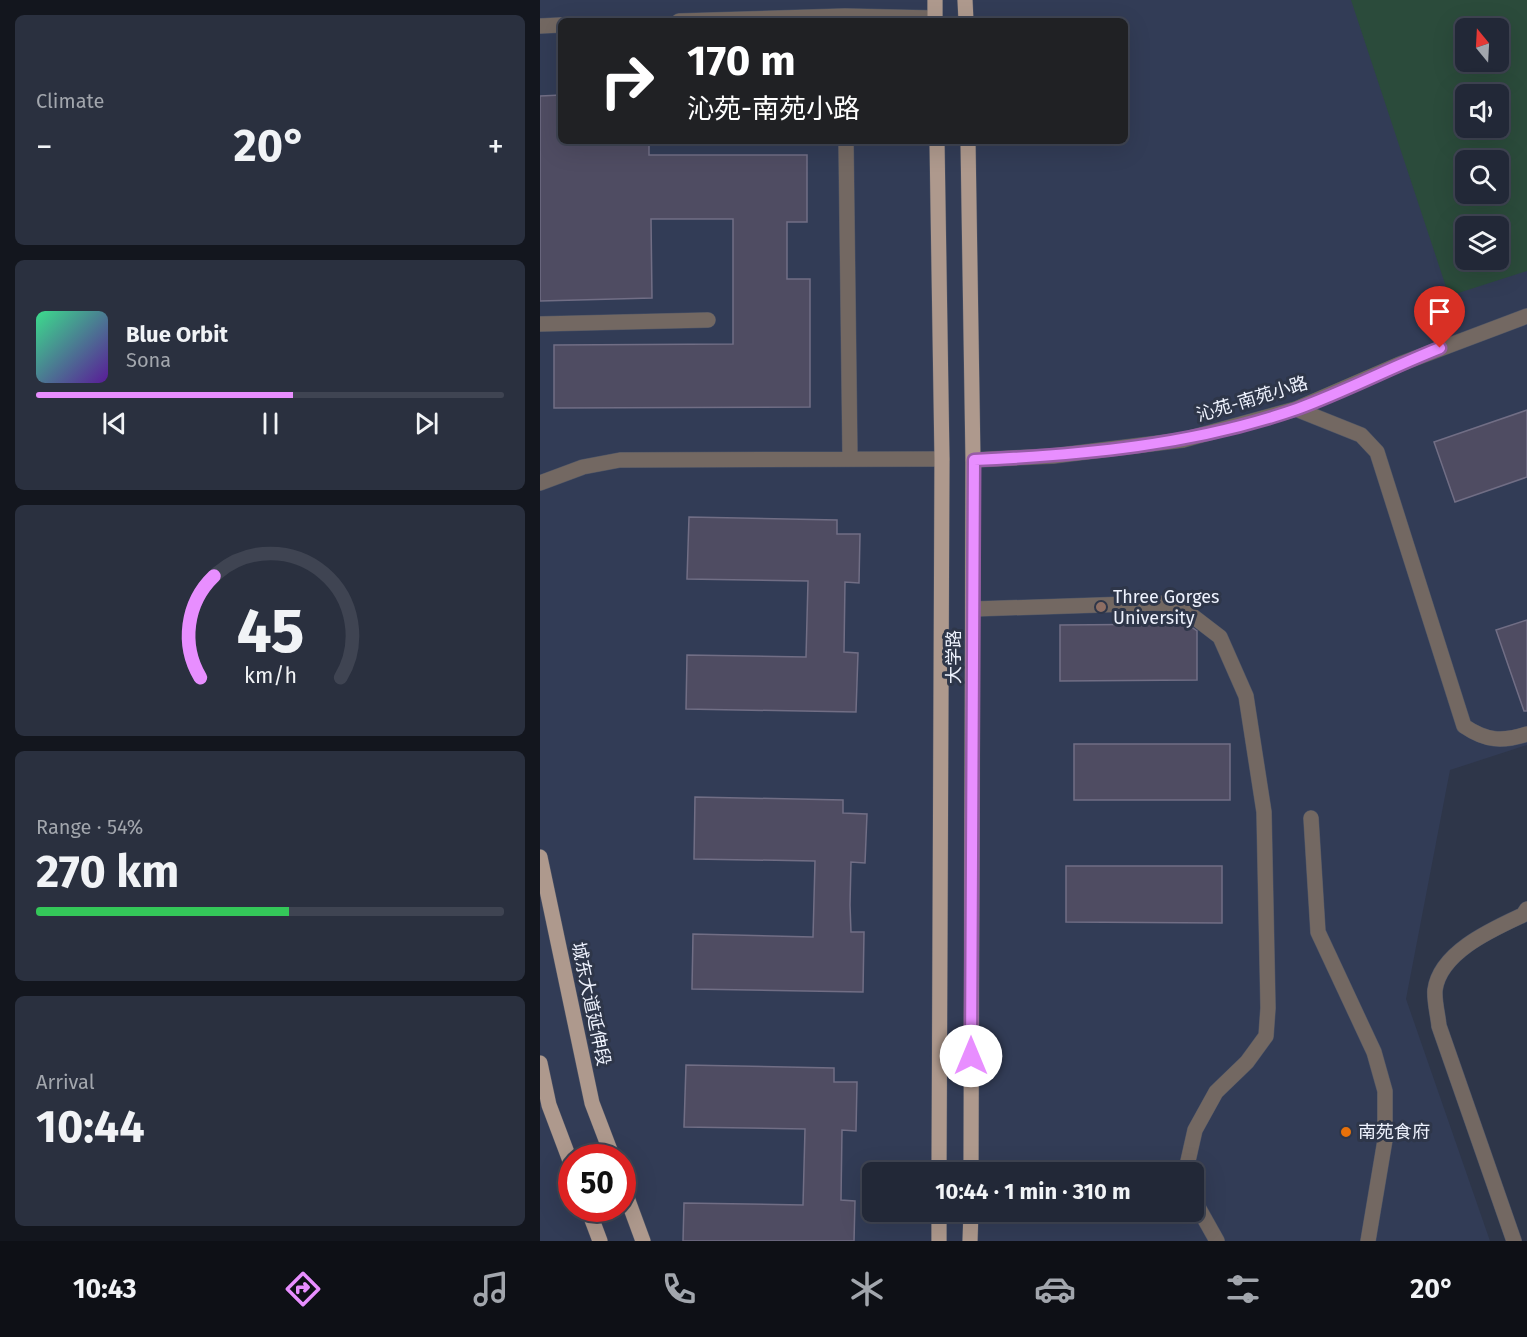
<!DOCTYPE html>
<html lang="en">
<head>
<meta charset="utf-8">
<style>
  :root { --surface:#222837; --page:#2a303f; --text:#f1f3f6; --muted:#a2a6ad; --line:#3f4452; --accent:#e88eff }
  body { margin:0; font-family:"Fira Sans","Noto Sans SC",sans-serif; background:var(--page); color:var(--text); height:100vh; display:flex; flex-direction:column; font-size:22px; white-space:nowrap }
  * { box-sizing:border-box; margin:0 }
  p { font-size:20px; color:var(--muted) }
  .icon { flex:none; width:33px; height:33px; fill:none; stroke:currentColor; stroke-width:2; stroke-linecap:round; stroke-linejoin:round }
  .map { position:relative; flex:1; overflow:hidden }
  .drawer { display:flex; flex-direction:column; gap:15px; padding:15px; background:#13161e; width:540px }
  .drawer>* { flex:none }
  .guide { position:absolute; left:18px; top:18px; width:570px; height:126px; border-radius:9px; box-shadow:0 6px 24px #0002,0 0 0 2px var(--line); background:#202124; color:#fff; overflow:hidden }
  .needle { width:39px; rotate:342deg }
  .buttons { position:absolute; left:915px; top:18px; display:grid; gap:12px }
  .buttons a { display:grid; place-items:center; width:54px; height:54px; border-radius:9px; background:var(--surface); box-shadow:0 6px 24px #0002,0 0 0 2px var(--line); font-size:30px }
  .speed { position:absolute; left:18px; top:1144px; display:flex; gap:12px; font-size:30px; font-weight:700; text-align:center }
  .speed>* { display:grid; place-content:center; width:78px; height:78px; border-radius:50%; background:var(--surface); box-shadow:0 6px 24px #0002,0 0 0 2px var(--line); line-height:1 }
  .speed .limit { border:9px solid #d22; background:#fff; color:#111 }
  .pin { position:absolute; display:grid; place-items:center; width:51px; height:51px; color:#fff; margin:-62px -26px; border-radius:50% 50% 50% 0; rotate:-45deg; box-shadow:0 0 6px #0007 }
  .pin .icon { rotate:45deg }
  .me { position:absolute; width:66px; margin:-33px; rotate:0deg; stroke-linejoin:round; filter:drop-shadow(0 0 4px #0008) }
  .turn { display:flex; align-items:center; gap:21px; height:126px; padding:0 30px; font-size:27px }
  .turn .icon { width:78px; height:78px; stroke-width:2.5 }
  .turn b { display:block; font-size:42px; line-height:51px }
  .big { font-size:45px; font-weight:700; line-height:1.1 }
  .drawer .widget { flex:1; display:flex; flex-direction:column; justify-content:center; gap:9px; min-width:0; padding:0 21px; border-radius:9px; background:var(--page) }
  .drawer .dial { align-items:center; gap:0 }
  .dial svg { height:156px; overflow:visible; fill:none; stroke:var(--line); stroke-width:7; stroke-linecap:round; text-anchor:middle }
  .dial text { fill:var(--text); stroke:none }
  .song { display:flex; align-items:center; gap:18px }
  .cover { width:72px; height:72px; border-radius:9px; background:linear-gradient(135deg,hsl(150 70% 55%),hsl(270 70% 35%)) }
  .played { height:6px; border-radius:3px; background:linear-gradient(90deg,var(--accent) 55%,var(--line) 55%) }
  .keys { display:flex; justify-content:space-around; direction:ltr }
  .heat { display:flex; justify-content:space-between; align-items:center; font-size:33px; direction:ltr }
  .charge { height:9px; border-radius:4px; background:linear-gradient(90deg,#34c759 54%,var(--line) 0) }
  .trip { position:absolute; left:322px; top:1162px; width:342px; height:60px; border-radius:9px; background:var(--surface); box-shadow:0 6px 24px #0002,0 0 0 2px var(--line); font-weight:700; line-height:60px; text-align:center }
  .tabs { display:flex; height:96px; justify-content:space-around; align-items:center; background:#0e1016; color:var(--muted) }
  .tabs .icon { width:42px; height:42px }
  .tabs .active { color:var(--accent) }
  .tabs b { font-size:27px; color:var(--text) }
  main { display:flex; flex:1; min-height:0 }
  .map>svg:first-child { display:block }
  .built { fill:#323c56; fill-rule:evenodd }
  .green { fill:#2b4b3b; fill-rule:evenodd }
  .building { fill:#4f4c62; stroke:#716e85; stroke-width:1.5 }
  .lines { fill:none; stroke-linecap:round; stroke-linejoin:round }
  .minor-casing { stroke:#4d5466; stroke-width:16 }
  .major-casing { stroke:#4d5466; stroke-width:16 }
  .minor { stroke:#736862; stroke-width:15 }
  .major { stroke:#ae998d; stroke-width:15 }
  .route-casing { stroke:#975ca6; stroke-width:15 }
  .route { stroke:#e88eff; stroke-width:10 }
  .education-dot { fill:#8d6e63; stroke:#2e3649; stroke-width:2 }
  .food-dot { fill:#e8710a; stroke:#2e3649; stroke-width:2 }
  .labels { text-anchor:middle; stroke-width:6; stroke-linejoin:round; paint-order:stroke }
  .street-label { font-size:18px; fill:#eef2fd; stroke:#2e3649 }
  .poi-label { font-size:18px; fill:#eef2fd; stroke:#2e3649; text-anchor:start }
</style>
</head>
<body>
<main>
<section class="drawer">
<div class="widget"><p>Climate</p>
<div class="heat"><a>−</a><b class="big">20°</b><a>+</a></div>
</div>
<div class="widget">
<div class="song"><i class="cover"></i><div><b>Blue Orbit</b><p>Sona</p></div></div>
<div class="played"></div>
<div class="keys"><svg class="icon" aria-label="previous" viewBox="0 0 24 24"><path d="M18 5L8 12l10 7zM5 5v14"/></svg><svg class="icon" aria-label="pause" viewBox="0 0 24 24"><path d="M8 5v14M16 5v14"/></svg><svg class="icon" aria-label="next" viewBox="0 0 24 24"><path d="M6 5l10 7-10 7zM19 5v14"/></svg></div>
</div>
<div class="widget dial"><svg viewBox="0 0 100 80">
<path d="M14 69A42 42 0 1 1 86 69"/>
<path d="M14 69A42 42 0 0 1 21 17" stroke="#e88eff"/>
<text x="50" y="56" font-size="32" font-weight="700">45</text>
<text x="50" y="72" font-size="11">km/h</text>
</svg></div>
<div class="widget"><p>Range · 54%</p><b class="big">270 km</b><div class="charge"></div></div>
<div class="widget"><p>Arrival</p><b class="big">10:44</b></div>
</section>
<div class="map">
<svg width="987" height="1241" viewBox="0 0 987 1241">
  <rect width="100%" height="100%" fill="#2e3649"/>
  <path class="built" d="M 0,0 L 987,0 L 987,745 L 910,770 L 866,999 L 950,1241 L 0,1241 ZM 21,21 L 585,21 L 585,141 L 21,141 ZM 926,28 L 958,28 L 958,62 L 926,62 ZM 926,94 L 958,94 L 958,128 L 926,128 ZM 926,160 L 958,160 L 958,194 L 926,194 ZM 926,226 L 958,226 L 958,260 L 926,260 ZM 32,1158 L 82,1158 L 82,1209 L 32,1209 ZM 333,1173 L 654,1173 L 654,1212 L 333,1212 Z"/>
  <path class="green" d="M 811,0 L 987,0 L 987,271 L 909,296 ZM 926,28 L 958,28 L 958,62 L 926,62 ZM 926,94 L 958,94 L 958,128 L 926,128 ZM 926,160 L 958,160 L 958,194 L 926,194 ZM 926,226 L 958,226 L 958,260 L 926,260 Z"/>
  <path class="building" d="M 21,95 L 21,141 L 109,141 L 109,155 L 267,155 L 267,222 L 247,222 L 247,279 L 270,279 L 270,407 L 14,408 L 14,345 L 193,344 L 193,219 L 111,219 L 112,298 L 0,301 L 0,96 Z
    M 987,410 L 987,477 L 915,502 L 894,442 Z
    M 149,517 L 297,520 L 297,534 L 320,534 L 319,583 L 305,582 L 304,652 L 318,653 L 316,712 L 146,709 L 147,655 L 266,657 L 268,581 L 147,579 Z
    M 987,620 L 987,711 L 984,711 L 956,630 Z
    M 647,624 L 657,631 L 657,680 L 520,681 L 520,625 Z
    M 534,744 L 690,744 L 690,800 L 534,800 Z
    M 155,797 L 303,800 L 303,813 L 327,814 L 325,863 L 311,862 L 310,905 L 311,932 L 324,932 L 323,992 L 152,989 L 153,934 L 273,937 L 275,861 L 154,859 Z
    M 526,866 L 682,866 L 682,923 L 526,922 Z
    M 146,1065 L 294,1068 L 294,1082 L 317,1082 L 316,1131 L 302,1130 L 301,1200 L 315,1201 L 314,1241 L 143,1241 L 144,1203 L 263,1205 L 265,1129 L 144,1127 Z"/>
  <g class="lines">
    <g class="minor-casing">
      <path id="minor" d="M 139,21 L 305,16 L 395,18
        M 0,26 L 21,25
        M 306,141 L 310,458
        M 0,324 L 168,320
        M 756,409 L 821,435 L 837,452 L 924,726 C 946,741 962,742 987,734
        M 433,460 L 513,456 L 643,440 L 756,409 L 860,364 L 987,316
        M 0,483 L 43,467 L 80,460 L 402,459
        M 434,609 L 620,603 L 650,614 L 680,637 L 706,696 L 724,812 L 728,1008 L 726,1036 L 707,1062 L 676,1092 L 655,1130 L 648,1161 L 649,1173
        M 771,818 L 778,932 L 834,1052 L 845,1091 L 845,1140 L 828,1241
        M 654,1200 L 677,1241
        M 974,1241 L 899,1026 C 898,1015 894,1001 895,990 C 900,952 953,929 983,915 L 987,909"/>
    </g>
    <g class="major-casing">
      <path id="major" d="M 395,0 L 395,21
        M 425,0 L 426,21
        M 397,141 L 402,459 L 399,1173
        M 428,141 L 433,460 L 431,1173
        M 0,857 L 52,1103 L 73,1158
        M 0,1063 L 9,1105 L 32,1166
        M 82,1184 L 103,1241
        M 48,1209 L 60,1241
        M 399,1241 L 399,1212
        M 430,1241 L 431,1212"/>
    </g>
    <use href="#minor" class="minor"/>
    <use href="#major" class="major"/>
  </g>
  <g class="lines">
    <g class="route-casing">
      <path id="route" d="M 431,1056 L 434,460 C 543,455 653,445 757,409 C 806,391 852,367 900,348"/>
    </g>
    <use href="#route" class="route"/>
  </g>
  <circle class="education-dot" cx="561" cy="607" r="6"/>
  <circle class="food-dot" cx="806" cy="1132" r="6"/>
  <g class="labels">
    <g class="street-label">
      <text transform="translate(712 399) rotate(-17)" y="6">沁苑-南苑小路</text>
      <text transform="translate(414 657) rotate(-90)" y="6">大学路</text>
      <text transform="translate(51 1004) rotate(78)" y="6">城东大道延伸段</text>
    </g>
    <g class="poi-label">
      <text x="573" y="603">Three Gorges<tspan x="573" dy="21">University</tspan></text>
      <text x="818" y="1138">南苑食府</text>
    </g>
  </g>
</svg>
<div class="buttons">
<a><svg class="needle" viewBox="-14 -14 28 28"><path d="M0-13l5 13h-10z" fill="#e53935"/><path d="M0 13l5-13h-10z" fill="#a2a6ad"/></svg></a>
<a><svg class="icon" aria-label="sound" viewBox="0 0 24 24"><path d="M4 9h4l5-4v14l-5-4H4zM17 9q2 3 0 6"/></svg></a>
<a><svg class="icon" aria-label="search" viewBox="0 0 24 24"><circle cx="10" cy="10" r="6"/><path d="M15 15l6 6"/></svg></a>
<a><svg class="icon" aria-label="layers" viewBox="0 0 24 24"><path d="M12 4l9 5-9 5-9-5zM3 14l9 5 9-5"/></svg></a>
</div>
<div class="speed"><div class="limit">50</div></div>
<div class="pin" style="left:900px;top:348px;background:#d93025"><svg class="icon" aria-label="arrive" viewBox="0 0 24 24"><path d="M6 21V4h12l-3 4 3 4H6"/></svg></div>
<svg class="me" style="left:431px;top:1056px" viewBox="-20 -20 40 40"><circle r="19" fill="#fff"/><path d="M0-13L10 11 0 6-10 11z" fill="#e88eff"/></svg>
<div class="trip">10:44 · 1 min · 310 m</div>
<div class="guide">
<div class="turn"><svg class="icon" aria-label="right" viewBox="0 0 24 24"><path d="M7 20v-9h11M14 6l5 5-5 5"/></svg><div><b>170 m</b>沁苑-南苑小路</div></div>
</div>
</div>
</main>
<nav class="tabs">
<b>10:43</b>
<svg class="icon active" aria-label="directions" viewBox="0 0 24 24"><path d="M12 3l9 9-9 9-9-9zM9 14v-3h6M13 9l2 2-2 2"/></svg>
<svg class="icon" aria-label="music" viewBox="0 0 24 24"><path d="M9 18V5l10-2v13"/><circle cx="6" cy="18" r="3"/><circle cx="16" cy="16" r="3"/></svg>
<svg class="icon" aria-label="phone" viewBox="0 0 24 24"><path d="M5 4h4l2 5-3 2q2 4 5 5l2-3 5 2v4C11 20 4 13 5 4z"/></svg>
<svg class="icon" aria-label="climate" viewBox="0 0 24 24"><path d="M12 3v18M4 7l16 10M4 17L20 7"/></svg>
<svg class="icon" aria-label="car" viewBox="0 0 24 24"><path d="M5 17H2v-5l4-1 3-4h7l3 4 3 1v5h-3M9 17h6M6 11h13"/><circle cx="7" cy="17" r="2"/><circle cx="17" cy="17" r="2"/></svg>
<svg class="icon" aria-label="filters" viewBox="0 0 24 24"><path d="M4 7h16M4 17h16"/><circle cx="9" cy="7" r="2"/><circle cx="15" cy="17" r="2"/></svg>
<b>20°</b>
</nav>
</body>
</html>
